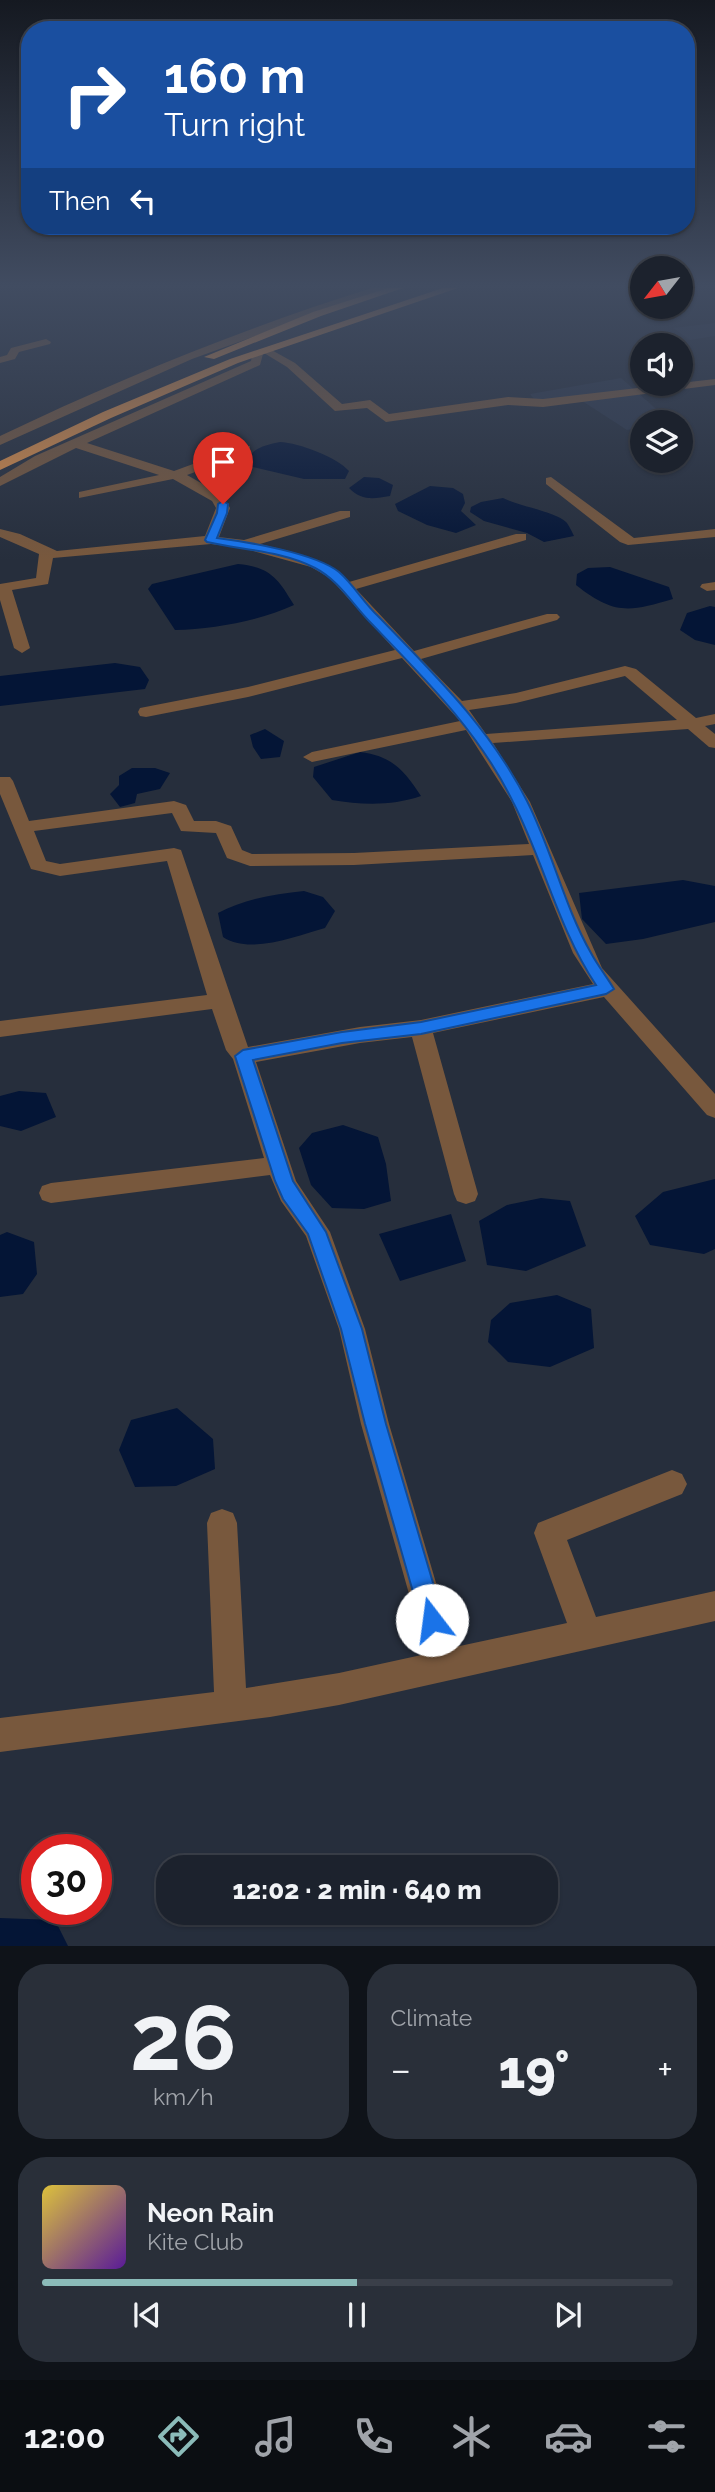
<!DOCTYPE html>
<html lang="en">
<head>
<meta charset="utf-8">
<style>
  :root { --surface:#1c222d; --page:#292f39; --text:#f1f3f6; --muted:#a0a4aa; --line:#3a3f49; --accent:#8bbbb9 }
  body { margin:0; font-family:Raleway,sans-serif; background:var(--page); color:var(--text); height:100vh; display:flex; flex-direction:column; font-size:26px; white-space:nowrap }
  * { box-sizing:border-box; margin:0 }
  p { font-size:23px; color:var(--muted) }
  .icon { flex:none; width:38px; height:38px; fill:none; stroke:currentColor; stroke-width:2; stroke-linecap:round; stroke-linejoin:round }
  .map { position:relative; height:1946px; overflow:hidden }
  .drawer { display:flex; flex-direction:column; gap:18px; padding:18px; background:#0f1319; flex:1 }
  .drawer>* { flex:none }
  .top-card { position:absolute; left:21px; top:21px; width:674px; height:214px; border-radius:28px; box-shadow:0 2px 5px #0004,0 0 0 2px var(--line); background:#1a4fa0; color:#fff; overflow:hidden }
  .needle { width:46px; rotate:239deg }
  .buttons { position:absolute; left:630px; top:256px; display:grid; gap:14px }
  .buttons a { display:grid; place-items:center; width:63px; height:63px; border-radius:50%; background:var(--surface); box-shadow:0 2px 5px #0004,0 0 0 2px var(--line); font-size:35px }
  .speed { position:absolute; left:21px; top:1834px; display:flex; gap:14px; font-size:35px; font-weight:700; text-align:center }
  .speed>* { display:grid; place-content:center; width:91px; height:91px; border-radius:50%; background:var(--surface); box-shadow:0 2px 5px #0004,0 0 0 2px var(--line); line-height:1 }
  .speed .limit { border:10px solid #d22; background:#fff; color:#111 }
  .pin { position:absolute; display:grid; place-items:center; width:60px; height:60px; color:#fff; margin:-72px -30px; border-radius:50% 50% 50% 0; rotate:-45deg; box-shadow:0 0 7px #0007 }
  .pin .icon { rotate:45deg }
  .me { position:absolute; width:77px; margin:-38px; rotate:345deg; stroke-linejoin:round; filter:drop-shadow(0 0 5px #0008) }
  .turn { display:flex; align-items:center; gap:24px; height:147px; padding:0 28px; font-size:32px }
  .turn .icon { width:91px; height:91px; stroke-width:2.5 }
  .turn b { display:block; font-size:49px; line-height:60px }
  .then { display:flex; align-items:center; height:66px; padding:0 28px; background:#0003; gap:14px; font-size:26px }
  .big { font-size:52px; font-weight:800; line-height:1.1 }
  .drawer .tile { flex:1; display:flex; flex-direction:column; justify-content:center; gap:10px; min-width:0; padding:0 24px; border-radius:28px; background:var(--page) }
  .drawer .dial { align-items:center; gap:0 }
  .dial b { font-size:91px; line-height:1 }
  .song { display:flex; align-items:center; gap:21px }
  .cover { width:84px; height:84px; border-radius:10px; background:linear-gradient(135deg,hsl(50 70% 55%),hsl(270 70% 35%)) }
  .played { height:7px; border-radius:4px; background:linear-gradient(90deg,var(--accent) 50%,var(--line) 50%) }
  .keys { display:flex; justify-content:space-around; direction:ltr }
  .heat { display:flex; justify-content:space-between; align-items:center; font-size:38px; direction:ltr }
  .drawer .tiles { flex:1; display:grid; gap:18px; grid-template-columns:1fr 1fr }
  .tile:last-child { grid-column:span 2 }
  .trip { position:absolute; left:156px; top:1855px; width:402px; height:70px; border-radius:28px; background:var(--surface); box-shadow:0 2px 5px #0004,0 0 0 2px var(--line); font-weight:800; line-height:70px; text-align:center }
  .tab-bar { display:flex; height:112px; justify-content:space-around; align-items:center; background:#0b0e12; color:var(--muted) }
  .tab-bar .icon { width:49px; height:49px }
  .tab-bar .current { color:var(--accent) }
  .tab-bar b { font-size:32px; color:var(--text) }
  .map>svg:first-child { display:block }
  .built { fill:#2d374a }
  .water { fill:#041536 }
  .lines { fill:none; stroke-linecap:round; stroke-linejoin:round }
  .minor { fill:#78583d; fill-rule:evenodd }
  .highway { fill:#de8f48; fill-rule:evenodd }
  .route { fill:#1a73e8; stroke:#114b97; stroke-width:2 }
</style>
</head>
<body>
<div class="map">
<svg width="715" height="1946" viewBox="0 0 715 1946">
  <rect width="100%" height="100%" fill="#262e3c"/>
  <path class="built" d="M 715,323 L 715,336 L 690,340 L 673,328 Z
    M 621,378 L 671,422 L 642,422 L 642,427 L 627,430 L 576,397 L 537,403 L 530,394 Z"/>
  <path class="water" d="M 280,442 C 299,443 337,457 349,471 L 345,479 L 304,479 L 244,465 C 250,449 264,445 280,442 Z
    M 364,477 L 379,478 L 393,485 L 390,496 C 373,499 362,501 349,488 Z
    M 430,486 L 453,488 L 463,494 L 465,503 L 461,511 L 476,525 L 456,533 L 427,525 L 398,511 L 395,504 Z
    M 503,498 C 519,506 556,512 566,522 C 569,525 572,532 574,536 L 544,542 L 527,533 L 484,521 L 470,512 L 471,507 L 481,502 Z
    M 238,564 C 270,567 278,578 294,605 C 259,621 214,629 175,630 L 148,589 L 152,584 Z
    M 610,567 L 669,587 L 673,599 C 629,612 614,615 576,585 L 577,574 L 588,568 Z
    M 710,606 L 715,607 L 715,645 L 695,640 L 680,630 L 687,613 Z
    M 115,663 L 140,667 L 149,680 L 145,689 L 0,706 L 0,676 Z
    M 265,729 L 284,741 L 280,757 L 261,759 L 253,747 L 250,735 Z
    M 360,752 C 392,756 404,770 421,796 C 392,806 362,805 332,800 L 313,777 L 314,767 Z
    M 132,768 L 155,768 L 170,773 L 160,789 L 137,794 L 135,803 L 120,807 L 110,794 L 119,785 L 119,776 Z
    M 683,880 L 715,886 L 715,922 L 643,939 L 606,944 L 582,919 L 579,893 Z
    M 304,891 L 323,897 L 335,911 L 325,928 C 296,936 250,955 223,937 L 218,913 C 245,899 274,894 304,891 Z
    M 19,1091 L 46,1093 L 56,1117 L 21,1131 L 0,1126 L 0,1096 Z
    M 343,1125 L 378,1137 L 386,1164 L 391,1201 L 364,1209 L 332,1208 L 311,1185 L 299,1148 L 312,1133 Z
    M 715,1179 L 715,1249 L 704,1254 L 650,1245 L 635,1216 L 663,1192 Z
    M 541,1198 L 570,1201 L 586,1246 L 526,1271 L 487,1265 L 479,1221 L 507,1205 Z
    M 451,1214 L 466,1261 L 400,1281 L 379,1234 Z
    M 7,1232 L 34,1242 L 37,1274 L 23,1294 L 0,1297 L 0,1235 Z
    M 557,1295 L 591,1309 L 594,1348 L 550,1367 L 508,1362 L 488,1342 L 491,1320 L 510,1303 Z
    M 177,1408 L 213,1439 L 215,1469 L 176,1486 L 135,1487 L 119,1450 L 131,1420 Z
    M 0,1918 L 55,1920 L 68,1946 L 0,1946 Z"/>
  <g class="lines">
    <path class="minor" d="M 372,288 L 387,288 L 192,359 L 0,445 L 0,436 C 121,378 244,328 372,288 Z
      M 46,339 L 51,342 L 50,344 L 19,352 L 15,359 L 0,363 L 0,357 L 7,355 L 11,348 Z
      M 268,348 L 295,363 L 342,404 L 370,400 L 389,414 L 508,397 L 543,399 L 715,379 L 715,385 L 543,407 L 508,405 L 386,422 L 367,408 L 335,411 L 287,367 L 264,353 L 262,351 Z
      M 253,352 L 263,354 L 260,365 L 87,443 L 174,471 L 242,446 L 250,446 L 250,452 L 187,475 L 222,495 L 230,508 L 219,537 L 244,540 L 340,511 L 350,511 L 350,517 L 260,544 C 291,552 327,557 349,582 L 516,534 L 526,534 L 526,540 L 356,589 L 414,651 L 547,614 L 557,614 L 560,617 L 557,620 L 421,659 L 462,701 L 516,693 L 625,666 L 636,669 L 696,718 L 715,714 L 715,724 L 705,726 L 715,734 L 715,748 L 709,747 L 688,729 L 493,743 L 530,802 L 602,968 L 715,1094 L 715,1118 L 707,1115 L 604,997 L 433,1033 L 478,1194 L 475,1201 L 466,1204 L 457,1201 L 454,1194 L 412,1037 L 360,1043 L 256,1062 L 296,1181 L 330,1232 L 365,1329 L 389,1424 L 455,1647 L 567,1623 L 534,1533 L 538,1523 L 672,1470 L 682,1474 L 687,1484 L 682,1494 L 567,1540 L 596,1617 L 715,1591 L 715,1621 L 339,1705 L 270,1717 L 0,1752 L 0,1718 L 214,1692 L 207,1523 L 211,1513 L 222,1509 L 233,1513 L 237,1523 L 246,1688 L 339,1673 L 426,1654 L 361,1424 L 339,1329 L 306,1236 L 281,1201 L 270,1175 L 51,1203 L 42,1200 L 39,1193 L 42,1186 L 51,1183 L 264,1158 L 233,1059 L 226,1050 L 212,1009 L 0,1037 L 0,1021 L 207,995 L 167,861 L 60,876 L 31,869 L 0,794 L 0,777 L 10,777 L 13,781 L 29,821 L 174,801 L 186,805 L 194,821 L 216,821 L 231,826 L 242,850 L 252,854 L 354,853 L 529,844 L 512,802 L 466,730 L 312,762 L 303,757 L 312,752 L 460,721 L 402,658 L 248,697 L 146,717 L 140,716 L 138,712 L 140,708 L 248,687 L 395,650 L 330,578 L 311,567 L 242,548 L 211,544 L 53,558 L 48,584 L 12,590 L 30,648 L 22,653 L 14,648 L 0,600 L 0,584 L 36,578 L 39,554 L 0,537 L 0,529 L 20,534 L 57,551 L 205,536 L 216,508 L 212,501 L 173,479 L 79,498 L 79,492 L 159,475 L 76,448 L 0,486 L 0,477 L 35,456 L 251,361 ZM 625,676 L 677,720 L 486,734 L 469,710 L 516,703 ZM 172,813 L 181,831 L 216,833 L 227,858 L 250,866 L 354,865 L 533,855 L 573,953 L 593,984 L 421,1020 L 360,1027 L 248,1047 L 181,850 L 174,848 L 60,864 L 46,861 L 34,831 Z
      M 551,477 L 634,538 L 715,529 L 715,537 L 628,545 L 620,542 L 546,484 L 546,478 Z
      M 715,582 L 715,590 L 707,591 L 700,587 L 702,584 Z"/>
    <path class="highway" d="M 388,288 L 403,288 L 321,316 L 214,359 L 204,357 L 313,312 Z
      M 443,288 L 458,288 L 238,363 L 111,418 L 0,470 L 0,461 L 103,412 L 230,359 Z"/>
  </g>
  <linearGradient id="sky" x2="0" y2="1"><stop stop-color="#151921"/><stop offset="0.51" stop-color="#414c61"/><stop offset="1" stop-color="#414c61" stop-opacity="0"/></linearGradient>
  <rect width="715" height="560" fill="url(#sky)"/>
  <path class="route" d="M 223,501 L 228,504 L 227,513 L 217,538 C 248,542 315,553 339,572 C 353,584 364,603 378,616 C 434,674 490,728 527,801 C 552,850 564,906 591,953 C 598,966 607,977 614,989 L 606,994 L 421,1034 L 342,1043 L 253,1060 L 293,1181 L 326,1232 L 362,1329 L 386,1424 L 444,1620 L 441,1628 L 432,1632 L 424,1628 L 421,1620 L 365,1424 L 341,1329 L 308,1234 L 283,1199 L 275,1181 L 235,1056 L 243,1050 L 342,1032 L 421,1022 L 596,985 C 558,928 544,862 513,802 C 478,730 422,676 368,620 C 351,602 338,580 315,568 C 283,551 242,550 207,542 L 205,540 L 217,513 L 218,504 Z"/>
</svg>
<div class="buttons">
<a><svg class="needle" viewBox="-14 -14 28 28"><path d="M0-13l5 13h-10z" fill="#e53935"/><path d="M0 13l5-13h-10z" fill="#a0a4aa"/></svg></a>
<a><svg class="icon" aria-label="sound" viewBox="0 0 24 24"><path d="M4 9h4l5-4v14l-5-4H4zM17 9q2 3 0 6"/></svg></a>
<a><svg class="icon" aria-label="layers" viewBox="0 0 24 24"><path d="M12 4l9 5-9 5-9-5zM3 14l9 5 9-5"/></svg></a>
</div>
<div class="speed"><div class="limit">30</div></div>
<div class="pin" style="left:223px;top:504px;background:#d93025"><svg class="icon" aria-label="arrive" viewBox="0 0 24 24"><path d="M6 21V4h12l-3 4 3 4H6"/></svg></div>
<svg class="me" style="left:432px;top:1620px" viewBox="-20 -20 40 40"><circle r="19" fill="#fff"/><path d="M0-13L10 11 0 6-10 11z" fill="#1a73e8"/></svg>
<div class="trip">12:02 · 2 min · 640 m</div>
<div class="top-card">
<div class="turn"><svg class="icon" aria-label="right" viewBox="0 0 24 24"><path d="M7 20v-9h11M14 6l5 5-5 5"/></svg><div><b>160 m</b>Turn right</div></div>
<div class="then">Then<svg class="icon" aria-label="left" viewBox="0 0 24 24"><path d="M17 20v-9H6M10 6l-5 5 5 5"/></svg></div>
</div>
</div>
<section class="drawer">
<div class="tiles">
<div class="tile dial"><b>26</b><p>km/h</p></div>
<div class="tile"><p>Climate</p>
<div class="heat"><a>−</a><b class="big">19°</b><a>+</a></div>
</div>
<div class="tile">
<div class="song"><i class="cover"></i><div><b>Neon Rain</b><p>Kite Club</p></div></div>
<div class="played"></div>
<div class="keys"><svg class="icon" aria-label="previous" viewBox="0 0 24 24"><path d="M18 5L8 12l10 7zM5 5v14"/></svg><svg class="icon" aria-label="pause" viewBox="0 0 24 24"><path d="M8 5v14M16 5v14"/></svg><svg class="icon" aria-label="next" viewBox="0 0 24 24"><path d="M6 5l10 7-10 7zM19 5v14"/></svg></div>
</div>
</div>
</section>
<nav class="tab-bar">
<b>12:00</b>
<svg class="icon current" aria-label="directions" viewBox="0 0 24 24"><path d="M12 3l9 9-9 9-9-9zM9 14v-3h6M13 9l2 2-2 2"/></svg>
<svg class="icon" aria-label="music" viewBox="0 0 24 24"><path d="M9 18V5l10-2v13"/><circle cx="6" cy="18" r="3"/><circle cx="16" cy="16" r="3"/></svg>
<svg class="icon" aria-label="phone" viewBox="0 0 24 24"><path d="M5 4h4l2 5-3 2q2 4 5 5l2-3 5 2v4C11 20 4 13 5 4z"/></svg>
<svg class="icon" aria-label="climate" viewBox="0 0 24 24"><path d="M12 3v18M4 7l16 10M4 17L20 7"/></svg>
<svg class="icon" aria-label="car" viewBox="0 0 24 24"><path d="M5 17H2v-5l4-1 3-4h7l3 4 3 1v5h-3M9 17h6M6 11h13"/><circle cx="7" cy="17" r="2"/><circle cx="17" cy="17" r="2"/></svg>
<svg class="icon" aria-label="filters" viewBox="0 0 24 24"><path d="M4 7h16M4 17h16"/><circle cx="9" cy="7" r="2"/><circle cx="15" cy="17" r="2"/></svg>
</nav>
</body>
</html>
